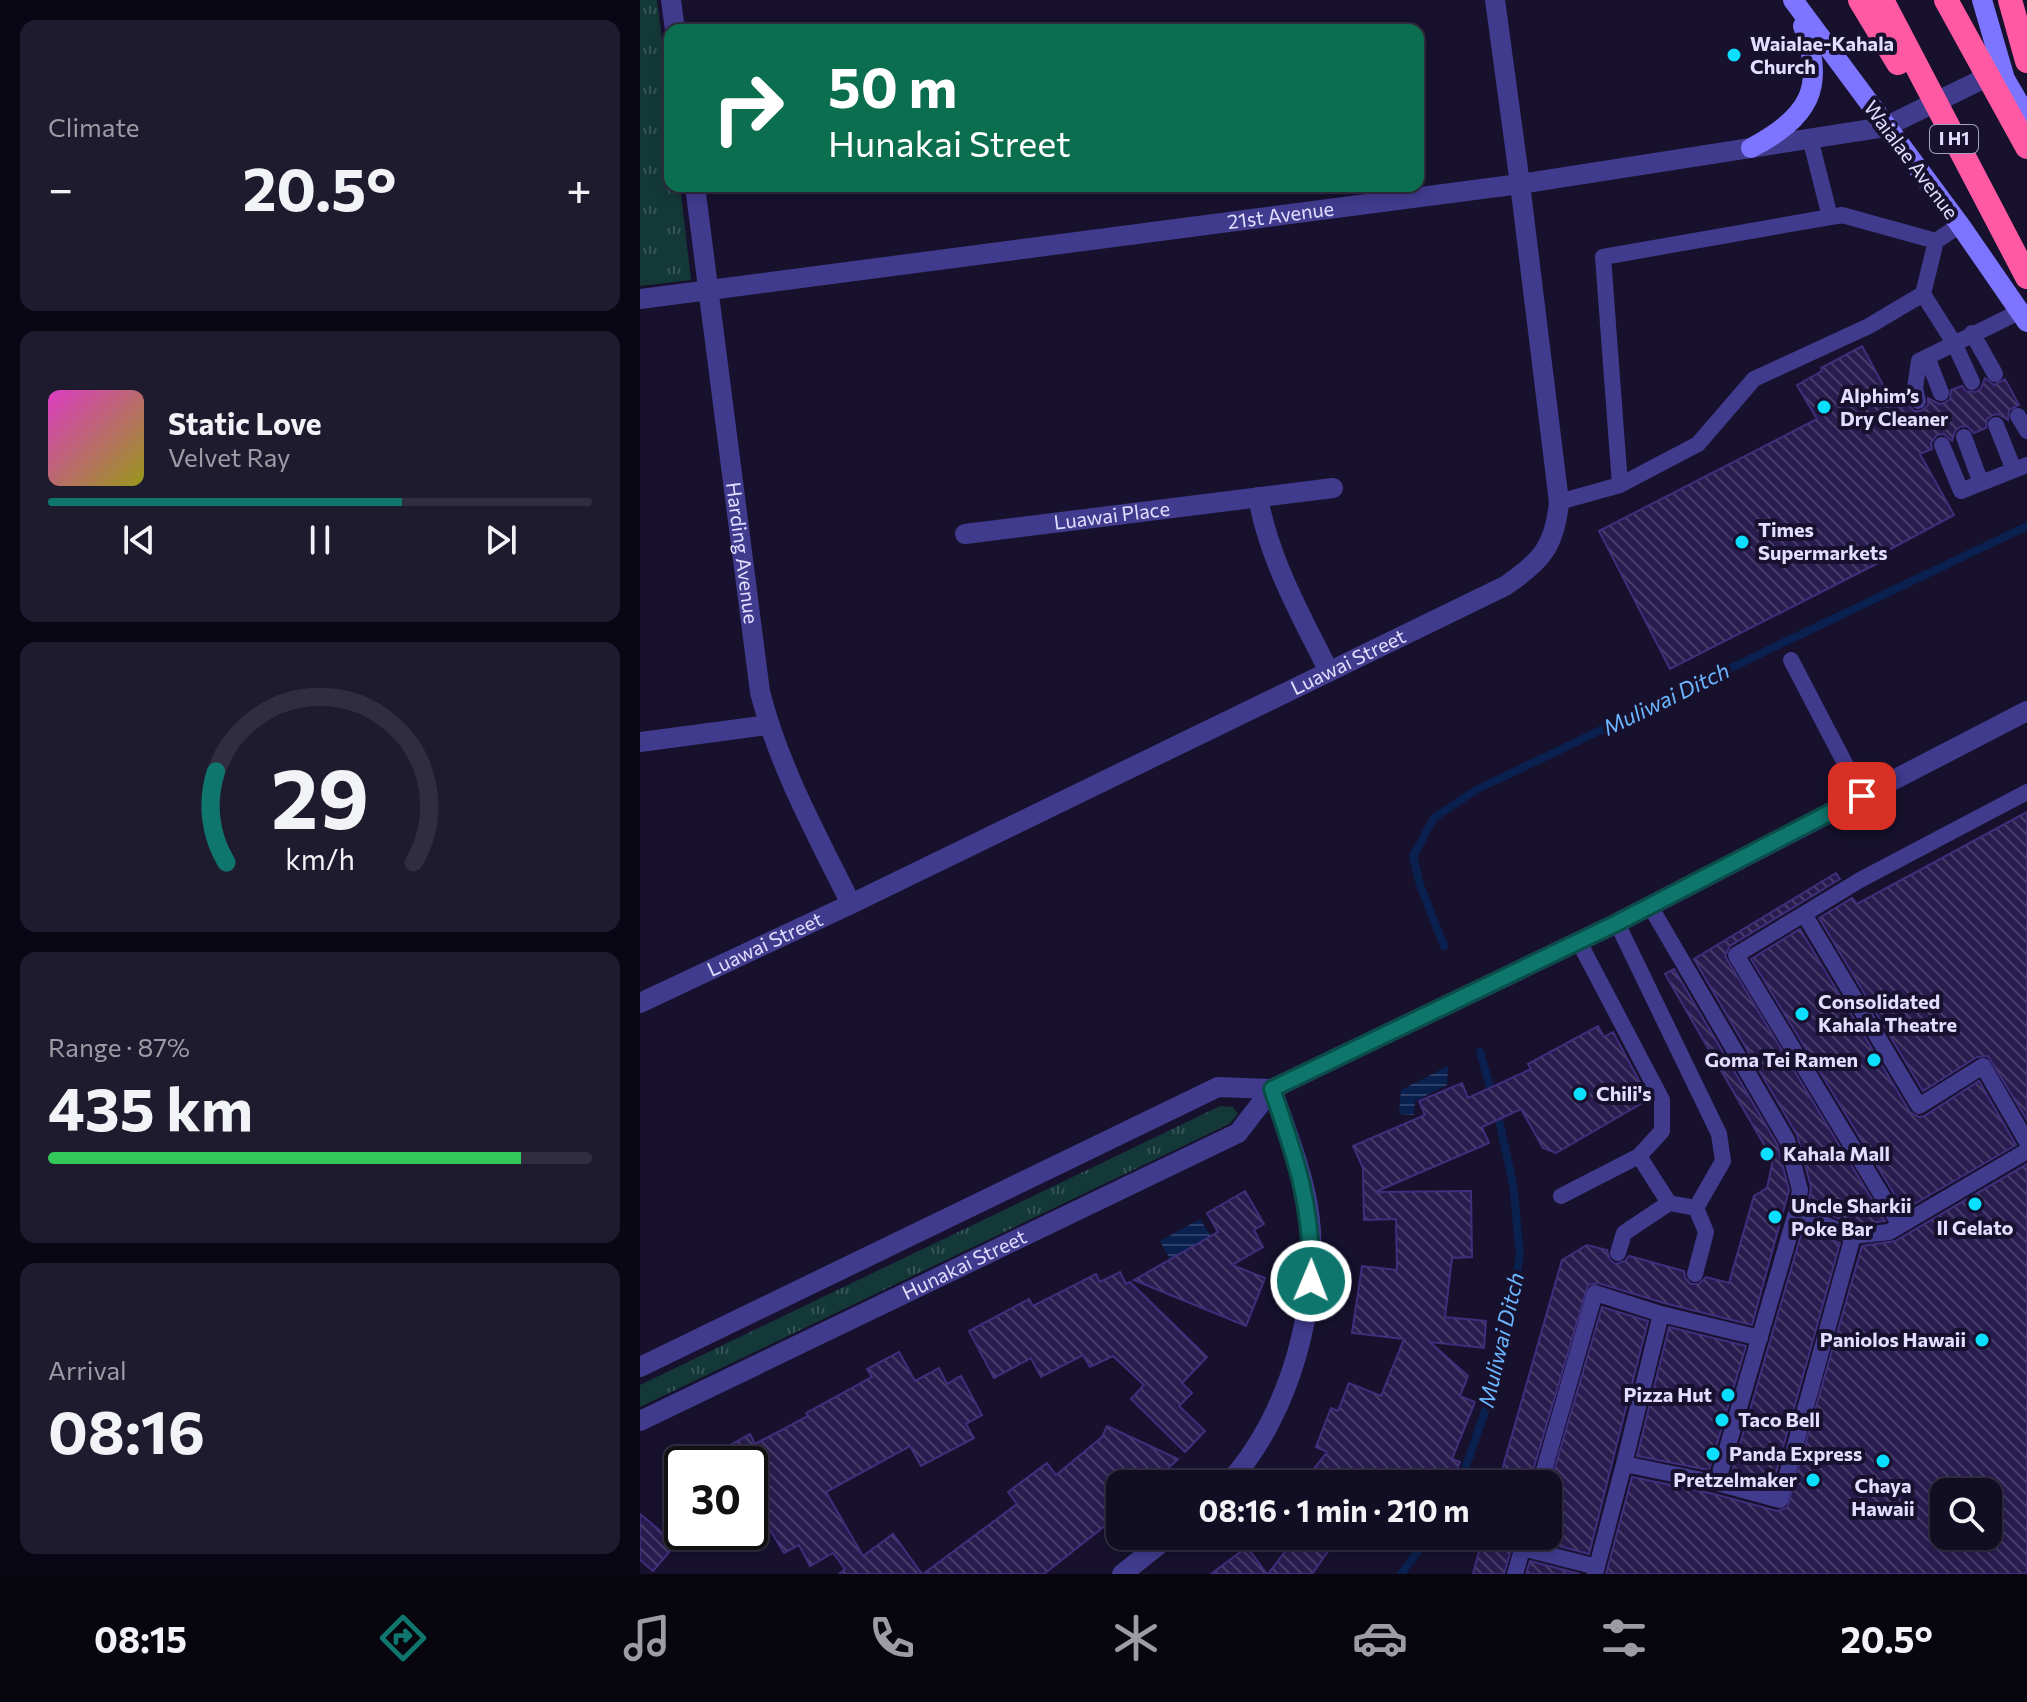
<!DOCTYPE html>
<html lang="en">
<head>
<meta charset="utf-8">
<style>
  :root { --surface:#110d22; --page:#1e1b2f; --text:#f1f3f6; --muted:#9c9ca5; --line:#302d40; --accent:#0f766e }
  body { margin:0; font-family:Commissioner,sans-serif; background:var(--page); color:var(--text); height:100vh; display:flex; flex-direction:column; font-size:30px; white-space:nowrap }
  * { box-sizing:border-box; margin:0 }
  p { font-size:26px; color:var(--muted) }
  .icon { flex:none; width:44px; height:44px; fill:none; stroke:currentColor; stroke-width:2; stroke-linecap:round; stroke-linejoin:round }
  .map { position:relative; flex:1; overflow:hidden }
  .sheet { display:flex; flex-direction:column; gap:20px; padding:20px; background:#090713; width:640px }
  .sheet>* { flex:none }
  .hud { position:absolute; left:24px; top:24px; width:760px; height:168px; border-radius:16px; box-shadow:0 4px 12px #0003,0 0 0 2px var(--line); background:#0b6e4f; color:#fff; overflow:hidden }
  .buttons { position:absolute; left:1290px; top:1478px; display:grid; gap:16px }
  .buttons a { display:grid; place-items:center; width:72px; height:72px; border-radius:16px; background:var(--surface); box-shadow:0 4px 12px #0003,0 0 0 2px var(--line); font-size:40px }
  .speed { position:absolute; left:24px; top:1446px; display:flex; gap:16px; font-size:40px; font-weight:700; text-align:center }
  .speed>* { display:grid; place-content:center; width:104px; height:104px; border-radius:50%; background:var(--surface); box-shadow:0 4px 12px #0003,0 0 0 2px var(--line); line-height:1 }
  .speed .limit { border:4px solid #111; border-radius:12px; background:#fff; color:#111 }
  .pin { position:absolute; display:grid; place-items:center; width:68px; height:68px; color:#fff; margin:-34px; border-radius:16px; box-shadow:0 4px 12px #0006 }
  .me { position:absolute; width:88px; margin:-44px; rotate:1deg; stroke-linejoin:round; filter:drop-shadow(0 0 6px #0008) }
  .turn { display:flex; align-items:center; gap:28px; height:168px; padding:0 32px; font-size:36px }
  .turn .icon { width:104px; height:104px; stroke-width:2.5 }
  .turn b { display:block; font-size:56px; line-height:68px }
  .big { font-size:60px; font-weight:700; line-height:1.1 }
  .sheet .card { flex:1; display:flex; flex-direction:column; justify-content:center; gap:12px; min-width:0; padding:0 28px; border-radius:16px; background:var(--page) }
  .sheet .dial { align-items:center; gap:0 }
  .dial svg { height:208px; overflow:visible; fill:none; stroke:var(--line); stroke-width:7; stroke-linecap:round; text-anchor:middle }
  .dial text { fill:var(--text); stroke:none }
  .song { display:flex; align-items:center; gap:24px }
  .cover { width:96px; height:96px; border-radius:12px; background:linear-gradient(135deg,hsl(310 70% 55%),hsl(60 70% 35%)) }
  .played { height:8px; border-radius:4px; background:linear-gradient(90deg,var(--accent) 65%,var(--line) 65%) }
  .keys { display:flex; justify-content:space-around; direction:ltr }
  .heat { display:flex; justify-content:space-between; align-items:center; font-size:44px; direction:ltr }
  .charge { height:12px; border-radius:6px; background:linear-gradient(90deg,#34c759 87%,var(--line) 0) }
  .trip { position:absolute; left:466px; top:1470px; width:456px; height:80px; border-radius:16px; background:var(--surface); box-shadow:0 4px 12px #0003,0 0 0 2px var(--line); font-weight:700; line-height:80px; text-align:center }
  .tab-bar { display:flex; height:128px; justify-content:space-around; align-items:center; background:#07050e; color:var(--muted) }
  .tab-bar .icon { width:56px; height:56px }
  .tab-bar .on { color:var(--accent) }
  .tab-bar b { font-size:36px; color:var(--text) }
  main { display:flex; flex:1; min-height:0 }
  .map>svg:first-child { display:block }
  .grass { fill:url(#grass-tufts) }
  .water { fill:url(#water-rules) }
  .lines { fill:none; stroke-linecap:round; stroke-linejoin:round }
  .stream { stroke:#0a204e; stroke-width:8 }
  .building { fill:url(#building-back-hatch); stroke:#402e7c; stroke-width:2; fill-rule:evenodd }
  .service { stroke:#413b8e; stroke-width:16 }
  .minor { stroke:#413b8e; stroke-width:20 }
  .tertiary { stroke:#413b8e; stroke-width:20 }
  .secondary { stroke:#7d75ff; stroke-width:20 }
  .motorway { stroke:#ff59a3; stroke-width:24 }
  .motorway-bridge { stroke:#ff59a3; stroke-width:24 }
  .route-casing { stroke:#0a4d48; stroke-width:20 }
  .route { stroke:#0f766e; stroke-width:14 }
  .poi-dot { fill:#0adfff; stroke:#17112e; stroke-width:3 }
  .labels { text-anchor:middle; stroke-width:8; stroke-linejoin:round; paint-order:stroke }
  .shield { fill:#17112e; stroke:#a6a0c0; stroke-width:2 }
  .shield-label { font-size:18px; font-weight:bold; fill:#e3deff }
  .poi-label { font-size:20px; font-weight:bold; fill:#e3deff; stroke:#17112e; text-anchor:start }
  .street-label { font-size:20px; fill:#e3deff; stroke:#17112e }
  .water-label { font-size:22px; font-style:italic; fill:#6cb6ff; stroke:#17112e }
</style>
</head>
<body>
<main>
<section class="sheet">
<div class="card"><p>Climate</p>
<div class="heat"><a>−</a><b class="big">20.5°</b><a>+</a></div>
</div>
<div class="card">
<div class="song"><i class="cover"></i><div><b>Static Love</b><p>Velvet Ray</p></div></div>
<div class="played"></div>
<div class="keys"><svg class="icon" aria-label="previous" viewBox="0 0 24 24"><path d="M18 5L8 12l10 7zM5 5v14"/></svg><svg class="icon" aria-label="pause" viewBox="0 0 24 24"><path d="M8 5v14M16 5v14"/></svg><svg class="icon" aria-label="next" viewBox="0 0 24 24"><path d="M6 5l10 7-10 7zM19 5v14"/></svg></div>
</div>
<div class="card dial"><svg viewBox="0 0 100 80">
<path d="M14 69A42 42 0 1 1 86 69"/>
<path d="M14 69A42 42 0 0 1 10 34" stroke="#0f766e"/>
<text x="50" y="56" font-size="32" font-weight="700">29</text>
<text x="50" y="72" font-size="11">km/h</text>
</svg></div>
<div class="card"><p>Range · 87%</p><b class="big">435 km</b><div class="charge"></div></div>
<div class="card"><p>Arrival</p><b class="big">08:16</b></div>
</section>
<div class="map">
<svg width="1387" height="1574" viewBox="0 0 1387 1574">
  <defs>
    <pattern id="grass-tufts" width="24" height="20" patternUnits="userSpaceOnUse" patternTransform="scale(2)"><rect width="24" height="20" fill="#143838"/><path d="M3 7l-1-3M5 7V3M7 7l1-3M15 17l-1-3M17 17v-4M19 17l1-3" fill="none" stroke="#365456"/></pattern>
    <pattern id="water-rules" width="6" height="5" patternUnits="userSpaceOnUse" patternTransform="scale(2)"><rect width="6" height="5" fill="#0a204e"/><path d="M0 2.5h6" fill="none" stroke="#2e4069"/></pattern>
    <pattern id="building-back-hatch" width="6" height="6" patternUnits="userSpaceOnUse" patternTransform="scale(2)"><rect width="6" height="6" fill="#281c4f"/><path d="M-1 5l2 2M0 0l6 6M5-1l2 2" fill="none" stroke="#473d69"/></pattern>
  </defs>
  <rect width="100%" height="100%" fill="#17112e"/>
  <path class="grass" d="M 0,0 L 17,0 L 30,105 L 30,186 L 40,186 L 51,280 L 0,286 Z
    M 580,1106 L 593,1107 L 598,1114 L 589,1124 L 0,1407 L 0,1385 Z"/>
  <path class="water" d="M 808,1066 L 807,1085 L 775,1101 L 774,1115 L 759,1114 L 761,1090 Z
    M 560,1219 L 572,1238 L 531,1261 L 520,1241 Z"/>
  <g class="lines">
    <path class="stream" d="M 804,946 L 780,885 L 773,856 L 794,818 L 836,790 L 1387,526
      M 840,1052 L 853,1098
      M 820,1484 L 859,1370 L 880,1256 L 873,1184 L 857,1111
      M 761,1574 L 789,1536"/>
  </g>
  <path class="building" d="M 1222,346 L 1256,409 L 1268,405 L 1274,411 L 1281,411 L 1288,405 L 1288,398 L 1299,404 L 1304,403 L 1310,399 L 1311,390 L 1322,386 L 1326,391 L 1336,392 L 1341,388 L 1345,378 L 1354,385 L 1365,379 L 1379,405 L 1369,410 L 1368,420 L 1358,414 L 1353,415 L 1347,419 L 1346,428 L 1334,433 L 1327,426 L 1320,427 L 1315,431 L 1312,441 L 1304,434 L 1297,435 L 1291,443 L 1292,449 L 1280,454 L 1314,515 L 1245,552 L 1248,558 L 1030,669 L 959,531 L 1177,419 L 1157,385 L 1182,371 L 1181,368 Z
    M 1387,812 L 1387,1120 L 1348,1056 L 1337,1057 L 1283,1091 L 1179,918 L 1212,898 L 1217,904 Z
    M 1196,873 L 1200,879 L 1090,946 L 1085,956 L 1245,1221 L 1215,1225 L 1168,1206 L 1171,1187 L 1157,1135 L 1054,959 Z
    M 1160,929 L 1270,1112 L 1279,1117 L 1284,1116 L 1339,1081 L 1376,1145 L 1264,1210 L 1111,959 Z
    M 1034,969 L 1137,1144 L 1149,1190 L 1112,1325 L 1024,1303 L 958,1283 L 948,1285 L 889,1484 L 858,1484 L 922,1260 L 947,1245 L 967,1250 L 970,1260 L 976,1264 L 985,1261 L 989,1256 L 1044,1271 L 1045,1278 L 1051,1284 L 1059,1284 L 1066,1277 L 1089,1283 L 1114,1196 L 1127,1188 L 1133,1160 L 1025,974 Z
    M 958,1026 L 964,1037 L 973,1032 L 1009,1099 L 916,1153 L 903,1148 L 881,1109 L 842,1127 L 849,1143 L 735,1192 L 831,1191 L 832,1257 L 812,1258 L 805,1317 L 846,1321 L 844,1348 L 790,1342 L 828,1376 L 820,1396 L 835,1402 L 812,1459 L 820,1462 L 811,1484 L 662,1484 L 687,1452 L 676,1447 L 691,1408 L 698,1411 L 709,1383 L 741,1396 L 764,1339 L 712,1333 L 722,1266 L 757,1270 L 756,1219 L 724,1220 L 723,1168 L 713,1146 L 785,1115 L 779,1101 L 822,1083 L 828,1098 L 891,1069 L 888,1064 Z
    M 1387,1164 L 1387,1574 L 966,1574 L 992,1477 L 1074,1494 L 1137,1511 L 1147,1508 L 1222,1246 L 1255,1241 ZM 1304,1492 L 1348,1492 L 1348,1536 L 1304,1536 Z
    M 605,1191 L 624,1224 L 614,1230 L 623,1247 L 592,1265 L 625,1278 L 606,1326 L 494,1280 L 578,1232 L 567,1213 Z
    M 1163,1228 L 1200,1243 L 1132,1487 L 1091,1475 Z
    M 480,1272 L 486,1284 L 490,1282 L 567,1357 L 542,1383 L 552,1393 L 539,1406 L 565,1431 L 545,1452 L 491,1399 L 504,1385 L 473,1356 L 450,1367 L 443,1355 L 401,1377 L 391,1358 L 354,1378 L 329,1331 L 389,1299 L 393,1306 L 456,1274 L 460,1282 Z
    M 962,1307 L 1008,1321 L 949,1554 L 896,1540 L 897,1536 L 908,1536 L 908,1491 Z
    M 1029,1327 L 1106,1346 L 1069,1470 L 997,1456 Z
    M 259,1352 L 275,1381 L 299,1368 L 307,1384 L 321,1376 L 342,1415 L 326,1424 L 334,1438 L 281,1466 L 270,1446 L 186,1492 L 223,1556 L 253,1534 L 282,1574 L 199,1574 L 205,1569 L 193,1553 L 170,1566 L 159,1545 L 144,1553 L 130,1530 L 110,1493 L 110,1464 L 79,1464 L 91,1458 L 85,1448 L 110,1434 L 115,1444 L 168,1416 L 166,1413 L 232,1377 L 227,1369 Z
    M 467,1426 L 538,1459 L 512,1484 L 480,1484 L 480,1514 L 404,1574 L 283,1574 L 377,1504 L 368,1492 L 407,1463 L 416,1475 L 462,1437 Z
    M 0,1514 L 36,1544 L 13,1571 L 0,1560 Z
    M 657,1536 L 699,1536 L 672,1574 L 628,1574 Z
    M 843,1536 L 875,1536 L 864,1574 L 833,1574 Z
    M 607,1547 L 627,1574 L 571,1574 Z
    M 890,1561 L 940,1574 L 886,1574 Z"/>
  <g class="lines">
    <path class="service" d="M 1170,138 L 1190,217
      M 1283,294 L 1314,343 L 1332,382
      M 1332,333 L 1355,374
      M 1287,357 L 1301,393
      M 1278,401 L 1275,388 L 1279,361 L 1381,311
      M 1378,416 L 1387,431
      M 1356,425 L 1374,470
      M 1324,437 L 1341,483
      M 1302,445 L 1321,491 L 1387,465
      M 980,485 L 963,257 L 1202,215 L 1296,241
      M 919,502 L 980,485 L 1058,444 L 1114,379 L 1229,326 L 1283,294 L 1296,241 L 1320,225
      M 1151,660 L 1222,796
      M 1010,906 L 1147,1140 L 1160,1190 L 1156,1213 L 1077,1483 L 1140,1500 L 1213,1236 L 1156,1213
      M 1164,914 L 1220,880 L 1387,792
      M 977,923 L 1079,1134 L 1083,1161 L 1056,1208
      M 939,942 L 1022,1100 L 1022,1131 L 999,1156
      M 921,1196 L 999,1156 L 1029,1203 L 1056,1208
      M 1260,1225 L 1096,955 L 1164,914 L 1279,1106 L 1343,1066 L 1387,1142
      M 1213,1236 L 1249,1232 L 1387,1151
      M 978,1253 L 984,1233 L 1029,1203
      M 1055,1274 L 1066,1232 L 1056,1208
      M 1021,1314 L 1120,1338
      M 900,1484 L 955,1293 L 1021,1314 L 984,1464
      M 882,1548 L 957,1567
      M 875,1574 L 886,1536
      M 955,1574 L 984,1464 L 1077,1483"/>
    <g class="minor">
      <path d="M 31,0 L 35,30"/>
      <path id="s1" d="M 55,186 L 120,692 C 139,767 177,835 211,904"/>
      <path id="s2" d="M 0,299 L 880,184 L 855,0"/>
      <path d="M 618,497 C 629,560 661,615 689,672"/>
      <path id="s3" d="M 325,534 L 693,488"/>
      <path d="M 0,742 L 128,725"/>
      <path d="M 587,1484 C 651,1417 683,1295 668,1206 C 661,1166 645,1127 632,1089"/>
      <path d="M 482,1574 L 530,1536"/>
    </g>
    <g class="tertiary">
      <path id="s4" d="M 0,1003 L 211,904 L 865,586 C 901,562 915,546 919,502 L 880,184 L 1245,127 L 1359,71"/>
      <path d="M 0,1367 L 578,1087 L 632,1089"/>
      <path id="s5" d="M 0,1421 L 598,1133 L 632,1089 L 977,923 L 1387,711"/>
    </g>
    <path class="secondary" d="M 1153,0 L 1320,225 L 1387,322
      M 1342,0 L 1365,79 L 1387,117
      M 1111,148 C 1168,118 1187,88 1163,26"/>
    <path class="motorway" d="M 1370,0 L 1387,61"/>
    <path class="motorway-bridge" d="M 1220,0 L 1258,63
      M 1242,0 L 1387,277
      M 1306,0 L 1387,147"/>
  </g>
  <g class="lines">
    <g class="route-casing">
      <path id="route" d="M 671,1281 C 673,1207 656,1158 632,1089 L 977,923 L 1222,796"/>
    </g>
    <use href="#route" class="route"/>
  </g>
  <g class="poi-dot">
    <circle cx="1094" cy="55" r="8"/>
    <circle cx="1184" cy="407" r="8"/>
    <circle cx="1102" cy="542" r="8"/>
    <circle cx="1162" cy="1014" r="8"/>
    <circle cx="1234" cy="1060" r="8"/>
    <circle cx="940" cy="1094" r="8"/>
    <circle cx="1127" cy="1154" r="8"/>
    <circle cx="1335" cy="1204" r="8"/>
    <circle cx="1135" cy="1217" r="8"/>
    <circle cx="1342" cy="1340" r="8"/>
    <circle cx="1088" cy="1395" r="8"/>
    <circle cx="1082" cy="1420" r="8"/>
    <circle cx="1073" cy="1454" r="8"/>
    <circle cx="1243" cy="1461" r="8"/>
    <circle cx="1173" cy="1480" r="8"/>
  </g>
  <g class="labels">
    <rect class="shield" x="1290" y="125" width="48" height="28" rx="6"/>
    <g class="shield-label">
      <text x="1314" y="145">I H1</text>
    </g>
    <g class="poi-label">
      <text x="1110" y="51">Waialae-Kahala<tspan x="1110" dy="23">Church</tspan></text>
      <text x="1200" y="403">Alphim’s<tspan x="1200" dy="23">Dry Cleaner</tspan></text>
      <text x="1118" y="537">Times<tspan x="1118" dy="23">Supermarkets</tspan></text>
      <text x="1178" y="1009">Consolidated<tspan x="1178" dy="23">Kahala Theatre</tspan></text>
      <text x="1218" y="1067" text-anchor="end">Goma Tei Ramen</text>
      <text x="956" y="1101">Chili's</text>
      <text x="1143" y="1161">Kahala Mall</text>
      <text x="1151" y="1213">Uncle Sharkii<tspan x="1151" dy="23">Poke Bar</tspan></text>
      <text x="1335" y="1235" text-anchor="middle">Il Gelato</text>
      <text x="1326" y="1347" text-anchor="end">Paniolos Hawaii</text>
      <text x="1072" y="1402" text-anchor="end">Pizza Hut</text>
      <text x="1098" y="1427">Taco Bell</text>
      <text x="1089" y="1461">Panda Express</text>
      <text x="1157" y="1487" text-anchor="end">Pretzelmaker</text>
      <text x="1243" y="1493" text-anchor="middle">Chaya<tspan x="1243" dy="23">Hawaii</tspan></text>
    </g>
    <g class="street-label">
      <text transform="translate(1271 160) rotate(53)" y="7">Waialae Avenue</text>
      <text dy="7" stroke="none"><textPath href="#s2" startOffset="646">21st Avenue</textPath></text>
      <text dy="7" stroke="none"><textPath href="#s3" startOffset="148">Luawai Place</textPath></text>
      <text dy="7" stroke="none"><textPath href="#s1" startOffset="370">Harding Avenue</textPath></text>
      <text dy="7" stroke="none"><textPath href="#s4" startOffset="786">Luawai Street</textPath></text>
      <text dy="7" stroke="none"><textPath href="#s4" startOffset="138">Luawai Street</textPath></text>
      <text dy="7" stroke="none"><textPath href="#s5" startOffset="360">Hunakai Street</textPath></text>
    </g>
    <g class="water-label">
      <text transform="translate(1026 699) rotate(-26)" y="8">Muliwai Ditch</text>
      <text transform="translate(861 1340) rotate(-77)" y="8">Muliwai Ditch</text>
    </g>
  </g>
</svg>
<div class="buttons">
<a><svg class="icon" aria-label="search" viewBox="0 0 24 24"><circle cx="10" cy="10" r="6"/><path d="M15 15l6 6"/></svg></a>
</div>
<div class="speed"><div class="limit">30</div></div>
<div class="pin" style="left:1222px;top:796px;background:#d93025"><svg class="icon" aria-label="arrive" viewBox="0 0 24 24"><path d="M6 21V4h12l-3 4 3 4H6"/></svg></div>
<svg class="me" style="left:671px;top:1281px" viewBox="-20 -20 40 40"><circle r="17" fill="#0f766e" stroke="#fff" stroke-width="3"/><path d="M0-11L8 9 0 5-8 9z" fill="#fff"/></svg>
<div class="trip">08:16 · 1 min · 210 m</div>
<div class="hud">
<div class="turn"><svg class="icon" aria-label="right" viewBox="0 0 24 24"><path d="M7 20v-9h11M14 6l5 5-5 5"/></svg><div><b>50 m</b>Hunakai Street</div></div>
</div>
</div>
</main>
<nav class="tab-bar">
<b>08:15</b>
<svg class="icon on" aria-label="directions" viewBox="0 0 24 24"><path d="M12 3l9 9-9 9-9-9zM9 14v-3h6M13 9l2 2-2 2"/></svg>
<svg class="icon" aria-label="music" viewBox="0 0 24 24"><path d="M9 18V5l10-2v13"/><circle cx="6" cy="18" r="3"/><circle cx="16" cy="16" r="3"/></svg>
<svg class="icon" aria-label="phone" viewBox="0 0 24 24"><path d="M5 4h4l2 5-3 2q2 4 5 5l2-3 5 2v4C11 20 4 13 5 4z"/></svg>
<svg class="icon" aria-label="climate" viewBox="0 0 24 24"><path d="M12 3v18M4 7l16 10M4 17L20 7"/></svg>
<svg class="icon" aria-label="car" viewBox="0 0 24 24"><path d="M5 17H2v-5l4-1 3-4h7l3 4 3 1v5h-3M9 17h6M6 11h13"/><circle cx="7" cy="17" r="2"/><circle cx="17" cy="17" r="2"/></svg>
<svg class="icon" aria-label="filters" viewBox="0 0 24 24"><path d="M4 7h16M4 17h16"/><circle cx="9" cy="7" r="2"/><circle cx="15" cy="17" r="2"/></svg>
<b>20.5°</b>
</nav>
</body>
</html>
